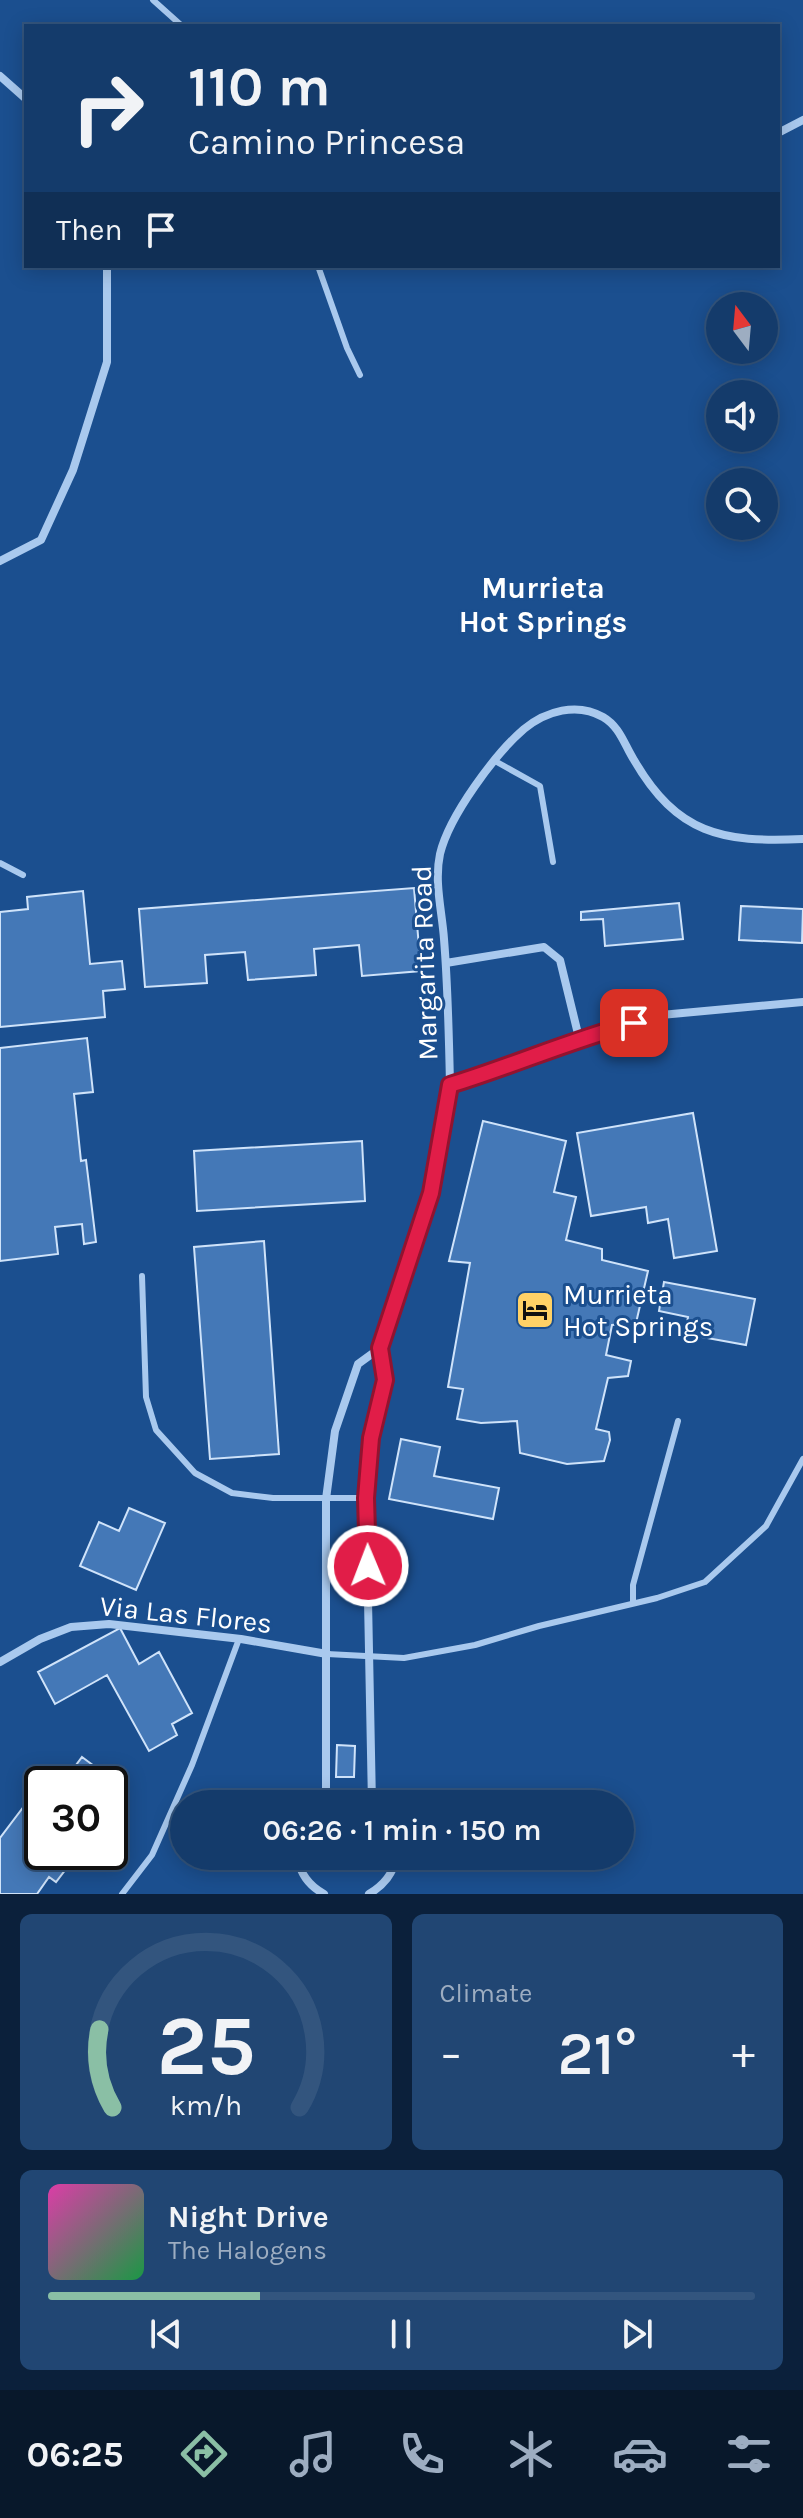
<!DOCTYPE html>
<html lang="en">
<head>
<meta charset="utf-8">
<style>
  :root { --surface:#143b6b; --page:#214673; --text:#f1f3f6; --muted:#9dadc1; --line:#33557e; --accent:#8abfa5 }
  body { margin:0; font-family:Karla,sans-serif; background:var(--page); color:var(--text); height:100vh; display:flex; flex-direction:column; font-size:30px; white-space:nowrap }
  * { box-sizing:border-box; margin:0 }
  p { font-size:26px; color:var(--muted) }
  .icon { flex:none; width:44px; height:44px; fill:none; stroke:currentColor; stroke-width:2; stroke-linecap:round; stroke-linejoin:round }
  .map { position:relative; height:1894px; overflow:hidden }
  .panel { display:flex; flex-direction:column; gap:20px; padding:20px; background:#0b203b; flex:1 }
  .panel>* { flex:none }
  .top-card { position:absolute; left:24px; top:24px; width:756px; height:244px; border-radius:0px; box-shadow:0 4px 20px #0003,0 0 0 2px var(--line); background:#143b6b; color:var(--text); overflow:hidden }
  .needle { width:52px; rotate:344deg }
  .tools { position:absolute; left:706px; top:292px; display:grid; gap:16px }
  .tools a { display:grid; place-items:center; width:72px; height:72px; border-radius:50%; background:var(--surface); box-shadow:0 4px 20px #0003,0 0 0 2px var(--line); font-size:40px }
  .speed { position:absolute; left:24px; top:1766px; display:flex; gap:16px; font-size:40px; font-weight:700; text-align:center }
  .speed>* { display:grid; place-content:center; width:104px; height:104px; border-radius:50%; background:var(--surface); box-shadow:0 4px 20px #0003,0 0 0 2px var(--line); line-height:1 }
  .speed .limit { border:4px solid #111; border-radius:12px; background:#fff; color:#111 }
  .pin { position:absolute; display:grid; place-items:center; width:68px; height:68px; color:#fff; margin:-34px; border-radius:16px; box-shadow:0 4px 12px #0006 }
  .me { position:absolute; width:88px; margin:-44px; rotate:359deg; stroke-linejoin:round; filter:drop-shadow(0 0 6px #0008) }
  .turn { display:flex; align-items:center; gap:28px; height:168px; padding:0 32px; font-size:36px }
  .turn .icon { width:104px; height:104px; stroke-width:2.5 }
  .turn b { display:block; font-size:56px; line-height:68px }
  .then { display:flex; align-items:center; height:76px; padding:0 32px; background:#0003; gap:16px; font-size:30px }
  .big { font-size:60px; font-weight:600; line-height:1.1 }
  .panel .card { flex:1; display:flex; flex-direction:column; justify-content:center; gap:12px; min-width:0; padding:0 28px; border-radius:12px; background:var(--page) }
  .panel .dial { align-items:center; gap:0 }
  .dial svg { height:208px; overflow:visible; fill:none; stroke:var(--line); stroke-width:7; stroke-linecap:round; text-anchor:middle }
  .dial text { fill:var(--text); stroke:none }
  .song { display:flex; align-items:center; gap:24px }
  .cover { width:96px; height:96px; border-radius:12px; background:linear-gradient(135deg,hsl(320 70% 55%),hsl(140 70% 35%)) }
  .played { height:8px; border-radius:4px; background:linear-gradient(90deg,var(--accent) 30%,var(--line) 30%) }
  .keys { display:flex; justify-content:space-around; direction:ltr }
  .heat { display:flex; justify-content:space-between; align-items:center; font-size:44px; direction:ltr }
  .panel .tiles { flex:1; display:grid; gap:20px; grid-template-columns:1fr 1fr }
  .card:last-child { grid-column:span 2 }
  .trip { position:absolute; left:170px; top:1790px; width:464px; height:80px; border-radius:40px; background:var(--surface); box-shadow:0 4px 20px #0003,0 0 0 2px var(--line); font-weight:600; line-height:80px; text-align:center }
  .dock { display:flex; height:128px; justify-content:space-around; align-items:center; background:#08182b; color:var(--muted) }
  .dock .icon { width:56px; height:56px }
  .dock .current { color:var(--accent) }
  .dock b { font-size:36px; color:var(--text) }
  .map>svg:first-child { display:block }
  .building { fill:#4478b7; stroke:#cfe3fa; stroke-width:2 }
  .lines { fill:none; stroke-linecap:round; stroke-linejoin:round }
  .lane { stroke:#a9c9ee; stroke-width:6 }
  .street { stroke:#a9c9ee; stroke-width:8 }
  .route-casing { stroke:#92132f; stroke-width:20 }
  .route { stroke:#e11d48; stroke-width:14 }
  .labels { text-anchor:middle; stroke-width:6; stroke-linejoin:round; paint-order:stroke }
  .street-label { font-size:28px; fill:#fff; stroke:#1b4f8f }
  .poi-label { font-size:28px; fill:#fff; stroke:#1b4f8f; text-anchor:start }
  .neighbourhood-label { font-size:30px; font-weight:bold; fill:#fff; stroke:#1b4f8f }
</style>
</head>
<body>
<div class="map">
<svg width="803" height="1894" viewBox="0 0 803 1894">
  <rect width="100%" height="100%" fill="#1b4f8f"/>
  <path class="building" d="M 414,888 L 421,971 L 362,976 L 359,945 L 314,949 L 316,975 L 248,980 L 245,952 L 205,955 L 207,983 L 145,987 L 139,909 Z
    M 83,891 L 90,964 L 122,961 L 125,989 L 103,991 L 105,1017 L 0,1027 L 0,912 L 28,909 L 27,897 Z
    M 679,903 L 683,939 L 605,946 L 603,919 L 581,920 L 581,912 Z
    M 741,906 L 803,909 L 802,943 L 739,940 Z
    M 87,1038 L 93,1092 L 74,1094 L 81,1161 L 86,1160 L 96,1242 L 84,1244 L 82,1224 L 55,1227 L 58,1254 L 0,1261 L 0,1048 Z
    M 693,1113 L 717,1251 L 674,1258 L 668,1219 L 648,1223 L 646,1207 L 591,1216 L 577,1133 Z
    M 483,1121 L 566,1141 L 554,1192 L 576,1197 L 566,1240 L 602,1249 L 602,1260 L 648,1271 L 636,1323 L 612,1325 L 606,1355 L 631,1361 L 628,1376 L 608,1378 L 596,1429 L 609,1432 L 610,1440 L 604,1461 L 567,1464 L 520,1453 L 517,1421 L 481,1423 L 457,1419 L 463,1389 L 448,1387 L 470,1263 L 449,1261 Z
    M 362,1141 L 365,1201 L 197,1211 L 194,1151 Z
    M 264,1241 L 279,1454 L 210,1459 L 194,1247 Z
    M 664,1282 L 755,1299 L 746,1345 L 685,1334 L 688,1317 L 659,1311 Z
    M 401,1439 L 440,1447 L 434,1476 L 499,1488 L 493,1519 L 389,1499 Z
    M 129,1508 L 165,1523 L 136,1590 L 80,1566 L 99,1522 L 119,1531 Z
    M 120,1628 L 139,1664 L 159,1652 L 192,1713 L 172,1724 L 177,1735 L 149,1751 L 107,1675 L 55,1704 L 38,1672 Z
    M 337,1745 L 355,1746 L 354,1777 L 336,1777 Z
    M 82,1757 L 125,1789 L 110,1810 L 110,1784 L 62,1784 Z
    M 40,1785 L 42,1787 L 42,1852 L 79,1852 L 56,1882 L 49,1877 L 37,1894 L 0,1894 L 0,1838 Z"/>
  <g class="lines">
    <path class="lane" d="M 153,0 L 182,26
      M 318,266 L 347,348 L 360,375
      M 495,761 L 540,786 L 553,862
      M 0,863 L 23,875
      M 142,1276 L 146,1397 L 156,1430 L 195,1473 L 232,1493 L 273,1498 L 366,1498
      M 633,1603 L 633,1585 L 678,1421
      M 327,1654 L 404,1658 L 475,1645 L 539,1626 L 657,1598 L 705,1582 L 766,1526 L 803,1459
      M 122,1894 L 152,1855 L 192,1765 L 239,1639"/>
    <path class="street" d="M 0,76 L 26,99
      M 778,133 L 803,120
      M 0,561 L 41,540 L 73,470 L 107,362 L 107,266
      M 446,963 L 544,947 L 560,960 L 579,1038
      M 450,1085 C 449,1036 448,988 444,939 C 442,911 434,882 440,854 C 449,816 495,754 524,729 C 546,711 577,702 603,717 C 620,727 624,744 634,760 C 677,834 722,843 803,839
      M 0,1662 L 40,1639 L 71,1627 L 109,1624 L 241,1639 L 327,1654
      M 326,1802 L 326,1499 L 335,1431 L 358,1364 L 380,1348
      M 323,1804 C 340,1796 354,1797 371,1804
      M 372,1804 L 366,1498 L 371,1438 L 385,1380 L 380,1348 L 431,1193 L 450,1085 L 579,1038 L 661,1015 L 803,1002
      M 296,1856 C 301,1874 308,1885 324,1894
      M 369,1894 C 384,1885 393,1874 397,1856"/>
  </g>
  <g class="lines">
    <g class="route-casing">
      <path id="route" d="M 368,1566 L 366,1498 L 371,1438 L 385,1380 L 380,1348 L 431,1193 L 450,1085 C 512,1066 571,1040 634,1023"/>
    </g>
    <use href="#route" class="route"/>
  </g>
  <defs>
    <g id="hotel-square" transform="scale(2)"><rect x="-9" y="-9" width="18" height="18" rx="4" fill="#ffd166" stroke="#1b4f8f"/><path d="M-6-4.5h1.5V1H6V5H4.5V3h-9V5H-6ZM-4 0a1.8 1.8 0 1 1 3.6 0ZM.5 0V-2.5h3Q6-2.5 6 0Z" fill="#111"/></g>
  </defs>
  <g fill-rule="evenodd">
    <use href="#hotel-square" x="535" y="1310"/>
  </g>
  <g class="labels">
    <g class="street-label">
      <text transform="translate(424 963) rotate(-92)" y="10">Margarita Road</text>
      <text transform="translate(186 1614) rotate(6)" y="10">Via Las Flores</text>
    </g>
    <g class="poi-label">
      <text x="563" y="1304">Murrieta<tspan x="563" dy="32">Hot Springs</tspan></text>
    </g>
    <g class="neighbourhood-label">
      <text x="543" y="598">Murrieta<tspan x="543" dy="34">Hot Springs</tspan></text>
    </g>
  </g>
</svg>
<div class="tools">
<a><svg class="needle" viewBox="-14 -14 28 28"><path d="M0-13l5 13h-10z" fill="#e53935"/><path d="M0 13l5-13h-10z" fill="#9dadc1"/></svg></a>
<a><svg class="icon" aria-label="sound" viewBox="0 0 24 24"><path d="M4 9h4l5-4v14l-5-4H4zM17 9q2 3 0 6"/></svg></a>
<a><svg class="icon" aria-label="search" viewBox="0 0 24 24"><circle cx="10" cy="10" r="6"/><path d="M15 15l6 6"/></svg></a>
</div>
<div class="speed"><div class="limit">30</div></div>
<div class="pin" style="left:634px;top:1023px;background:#d93025"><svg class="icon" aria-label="arrive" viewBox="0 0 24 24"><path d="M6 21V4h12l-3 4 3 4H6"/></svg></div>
<svg class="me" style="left:368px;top:1566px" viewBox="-20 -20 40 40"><circle r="17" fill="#e11d48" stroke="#fff" stroke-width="3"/><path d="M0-11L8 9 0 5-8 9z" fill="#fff"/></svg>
<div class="trip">06:26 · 1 min · 150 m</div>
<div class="top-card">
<div class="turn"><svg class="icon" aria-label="right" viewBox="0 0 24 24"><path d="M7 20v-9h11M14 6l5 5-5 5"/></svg><div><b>110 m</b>Camino Princesa</div></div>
<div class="then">Then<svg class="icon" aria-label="arrive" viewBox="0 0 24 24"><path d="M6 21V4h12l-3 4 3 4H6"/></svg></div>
</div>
</div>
<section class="panel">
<div class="tiles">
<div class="card dial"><svg viewBox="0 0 100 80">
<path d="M14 69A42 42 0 1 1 86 69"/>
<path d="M14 69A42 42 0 0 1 9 39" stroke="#8abfa5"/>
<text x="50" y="56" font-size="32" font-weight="700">25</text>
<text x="50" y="72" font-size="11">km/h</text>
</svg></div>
<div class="card"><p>Climate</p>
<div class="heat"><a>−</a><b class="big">21°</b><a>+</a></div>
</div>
<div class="card">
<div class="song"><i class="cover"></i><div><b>Night Drive</b><p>The Halogens</p></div></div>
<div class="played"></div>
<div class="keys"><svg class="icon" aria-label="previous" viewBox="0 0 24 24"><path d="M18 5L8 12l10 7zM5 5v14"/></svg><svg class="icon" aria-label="pause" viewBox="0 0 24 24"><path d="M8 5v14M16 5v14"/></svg><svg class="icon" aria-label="next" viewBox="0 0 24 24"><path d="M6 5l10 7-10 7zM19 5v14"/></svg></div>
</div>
</div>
</section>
<nav class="dock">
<b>06:25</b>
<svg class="icon current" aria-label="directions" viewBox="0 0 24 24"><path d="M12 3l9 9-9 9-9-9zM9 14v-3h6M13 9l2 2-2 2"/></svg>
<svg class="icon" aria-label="music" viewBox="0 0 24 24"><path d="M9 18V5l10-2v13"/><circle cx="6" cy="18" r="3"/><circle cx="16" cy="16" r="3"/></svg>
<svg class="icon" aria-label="phone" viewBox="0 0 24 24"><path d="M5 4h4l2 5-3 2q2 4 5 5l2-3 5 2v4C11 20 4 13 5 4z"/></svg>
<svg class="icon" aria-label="climate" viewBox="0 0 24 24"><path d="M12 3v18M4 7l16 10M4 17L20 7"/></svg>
<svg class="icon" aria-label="car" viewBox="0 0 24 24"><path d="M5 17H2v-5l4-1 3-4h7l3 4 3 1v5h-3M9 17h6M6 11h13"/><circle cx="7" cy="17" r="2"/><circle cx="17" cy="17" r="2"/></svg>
<svg class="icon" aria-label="filters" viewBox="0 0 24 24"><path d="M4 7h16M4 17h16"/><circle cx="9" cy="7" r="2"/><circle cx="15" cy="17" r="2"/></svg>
</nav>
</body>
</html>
